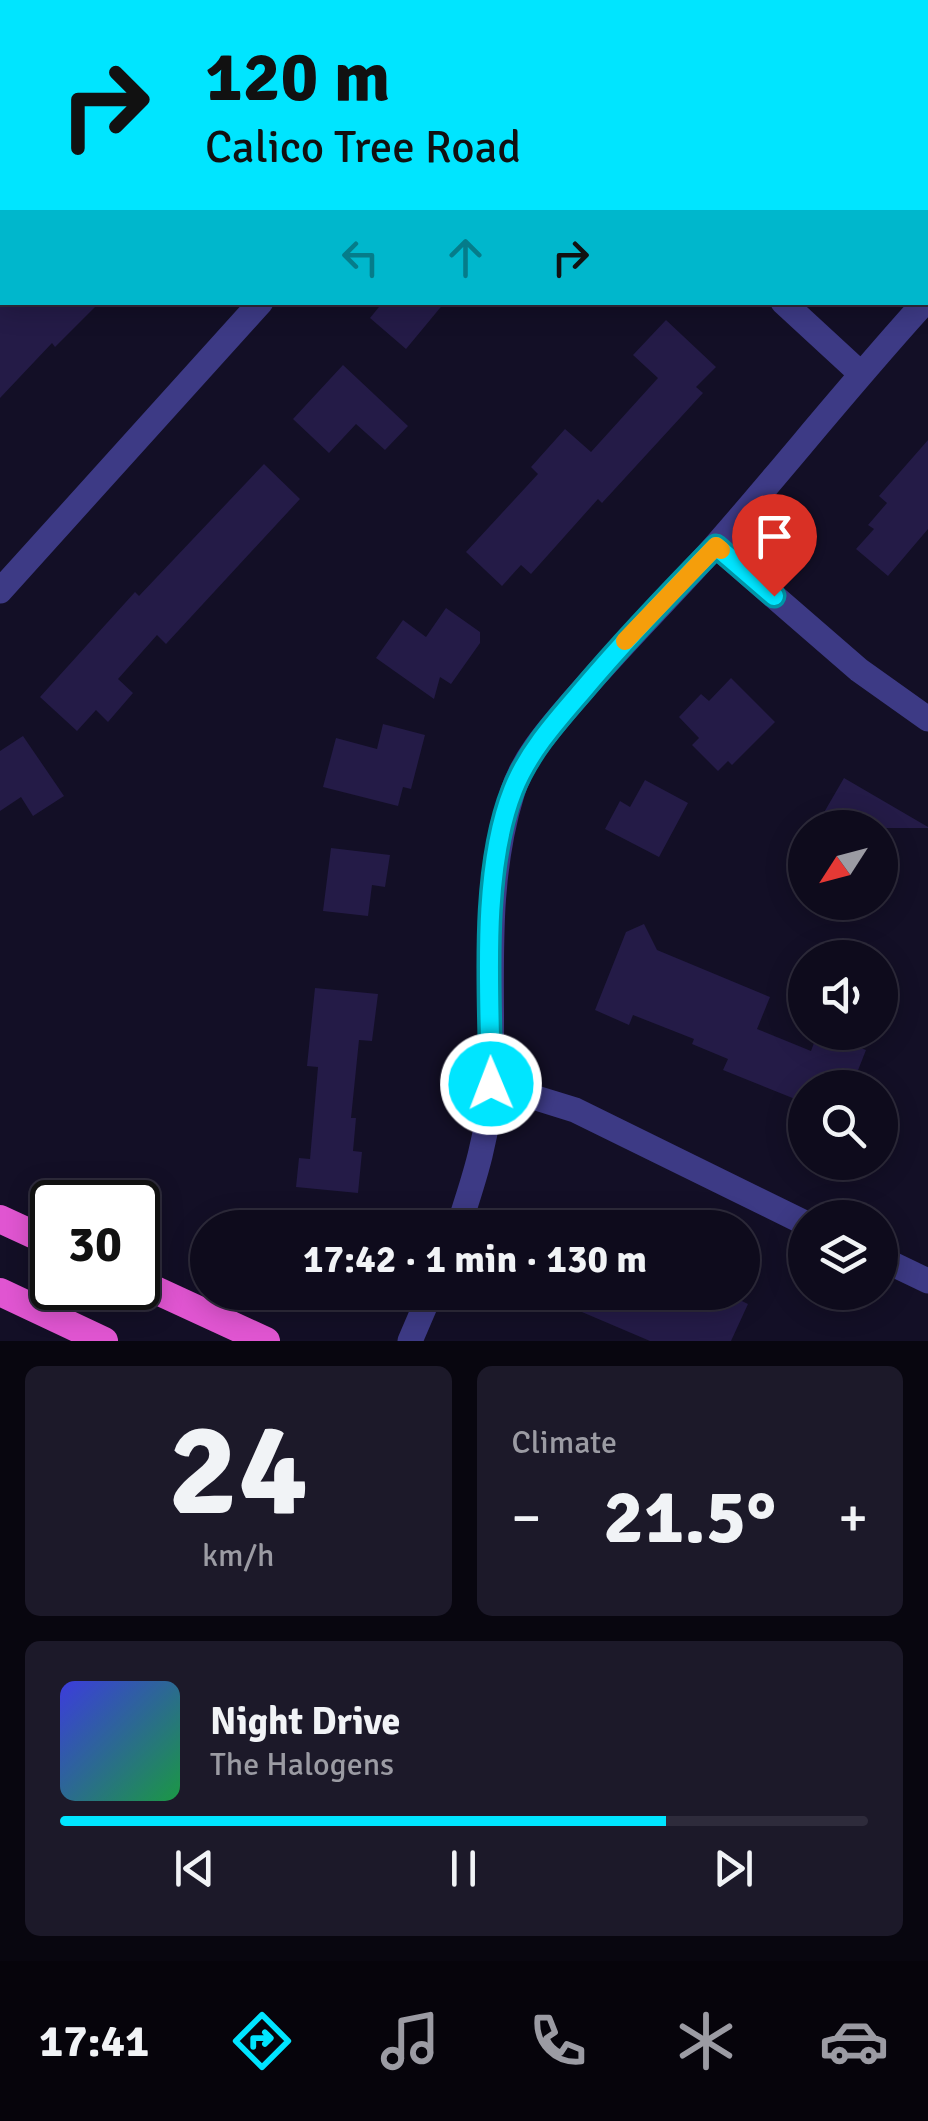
<!DOCTYPE html>
<html lang="en">
<head>
<meta charset="utf-8">
<style>
  :root { --surface:#0e0b1c; --page:#1c1929; --text:#f1f3f6; --muted:#9b9ba3; --line:#2e2b3b; --accent:#00e5ff }
  body { margin:0; font-family:Signika,sans-serif; background:var(--page); color:var(--text); height:100vh; display:flex; flex-direction:column; font-size:38px; white-space:nowrap }
  * { box-sizing:border-box; margin:0 }
  p { font-size:32px; color:var(--muted) }
  .icon { flex:none; width:55px; height:55px; fill:none; stroke:currentColor; stroke-width:2; stroke-linecap:round; stroke-linejoin:round }
  .map { position:relative; height:1341px; overflow:hidden }
  .drawer { display:flex; flex-direction:column; gap:25px; padding:25px; background:#08060f; flex:1 }
  .drawer>* { flex:none }
  .top-card { position:absolute; left:0px; top:0px; width:930px; height:305px; box-shadow:0 5px 25px #0003,0 0 0 2px var(--line); background:#00e5ff; color:#111; overflow:hidden }
  .needle { width:65px; rotate:234deg }
  .tools { position:absolute; left:788px; top:810px; display:grid; gap:20px }
  .tools a { display:grid; place-items:center; width:110px; height:110px; border-radius:50%; background:var(--surface); box-shadow:0 5px 25px #0003,0 0 0 2px var(--line); font-size:50px }
  .speed { position:absolute; left:30px; top:1180px; display:flex; gap:20px; font-size:50px; font-weight:700; text-align:center }
  .speed>* { display:grid; place-content:center; width:130px; height:130px; border-radius:50%; background:var(--surface); box-shadow:0 5px 25px #0003,0 0 0 2px var(--line); line-height:1 }
  .speed .limit { border:5px solid #111; border-radius:15px; background:#fff; color:#111 }
  .pin { position:absolute; display:grid; place-items:center; width:85px; height:85px; color:#fff; margin:-102px -42px; border-radius:50% 50% 50% 0; rotate:-45deg; box-shadow:0 0 10px #0007 }
  .pin .icon { rotate:45deg }
  .me { position:absolute; width:110px; margin:-55px; rotate:359deg; stroke-linejoin:round; filter:drop-shadow(0 0 8px #0008) }
  .turn { display:flex; align-items:center; gap:35px; height:210px; padding:0 40px; font-size:45px }
  .turn .icon { width:130px; height:130px; stroke-width:2.5 }
  .turn b { display:block; font-size:70px; line-height:85px }
  .lanes { display:flex; align-items:center; height:95px; padding:0 40px; background:#0003; justify-content:center; gap:50px; direction:ltr }
  .lanes .off { opacity:.35 }
  .big { font-size:75px; font-weight:800; line-height:1.1 }
  .drawer .widget { flex:1; display:flex; flex-direction:column; justify-content:center; gap:15px; min-width:0; padding:0 35px; border-radius:15px; background:var(--page) }
  .drawer .dial { align-items:center; gap:0 }
  .dial b { font-size:130px; line-height:1 }
  .song { display:flex; align-items:center; gap:30px }
  .cover { width:120px; height:120px; border-radius:15px; background:linear-gradient(135deg,hsl(240 70% 55%),hsl(140 70% 35%)) }
  .played { height:10px; border-radius:5px; background:linear-gradient(90deg,var(--accent) 75%,var(--line) 75%) }
  .keys { display:flex; justify-content:space-around; direction:ltr }
  .heat { display:flex; justify-content:space-between; align-items:center; font-size:55px; direction:ltr }
  .drawer .tiles { flex:1; display:grid; gap:25px; grid-template-columns:1fr 1fr }
  .widget:last-child { grid-column:span 2 }
  .trip { position:absolute; left:190px; top:1210px; width:570px; height:100px; border-radius:50px; background:var(--surface); box-shadow:0 5px 25px #0003,0 0 0 2px var(--line); font-weight:800; line-height:100px; text-align:center }
  .tab-bar { display:flex; height:160px; justify-content:space-around; align-items:center; background:#06040b; color:var(--muted) }
  .tab-bar .icon { width:70px; height:70px }
  .tab-bar .active { color:var(--accent) }
  .tab-bar b { font-size:45px; color:var(--text) }
  .map>svg:first-child { display:block }
  .building { fill:#241b47 }
  .lines { fill:none; stroke-linecap:round; stroke-linejoin:round }
  .minor { stroke:#3d3a85; stroke-width:25 }
  .trunk { stroke:#e055d1; stroke-width:28 }
  .route-casing { stroke:#0095a6; stroke-width:25 }
  .route { stroke:#00e5ff; stroke-width:18 }
  .slow { stroke:#f59e0b; stroke-width:18 }
</style>
</head>
<body>
<div class="map">
<svg width="928" height="1341" viewBox="0 0 928 1341">
  <rect width="100%" height="100%" fill="#130f26"/>
  <path class="building" d="M 0,302 L 100,302 L 55,347 L 52,343 L 0,398 Z
    M 383,302 L 445,302 L 406,349 L 370,318 Z
    M 666,320 L 716,367 L 696,387 L 703,393 L 602,503 L 598,499 L 531,574 L 521,565 L 502,586 L 466,552 L 538,474 L 531,467 L 565,429 L 591,452 L 658,378 L 633,355 Z
    M 343,365 L 408,426 L 385,450 L 356,424 L 329,453 L 293,419 Z
    M 928,440 L 928,529 L 888,576 L 856,549 L 874,529 L 868,525 L 887,503 L 879,496 Z
    M 264,464 L 300,499 L 166,644 L 157,635 L 118,679 L 133,693 L 108,722 L 96,710 L 77,731 L 40,697 L 135,592 L 139,596 Z
    M 446,608 L 480,632 L 480,643 L 451,684 L 440,677 L 434,699 L 376,658 L 403,620 L 426,637 Z
    M 731,678 L 775,722 L 732,765 L 728,761 L 718,771 L 692,745 L 699,738 L 679,717 L 701,694 L 709,701 Z
    M 383,724 L 425,735 L 411,789 L 403,787 L 398,806 L 323,787 L 336,738 L 377,749 Z
    M 23,736 L 64,796 L 33,816 L 21,797 L 0,811 L 0,751 Z
    M 844,778 L 928,827 L 928,828 L 815,828 Z
    M 645,780 L 688,803 L 659,857 L 605,829 L 620,801 L 630,807 Z
    M 331,848 L 390,855 L 385,887 L 372,885 L 368,916 L 323,911 Z
    M 644,924 L 657,950 L 770,997 L 757,1029 L 811,1051 L 818,1032 L 866,1050 L 851,1088 L 805,1088 L 805,1103 L 723,1070 L 728,1059 L 692,1044 L 694,1039 L 633,1015 L 629,1025 L 595,1010 L 626,932 Z
    M 315,988 L 378,994 L 372,1041 L 359,1040 L 351,1118 L 356,1118 L 353,1151 L 362,1152 L 358,1193 L 296,1187 L 299,1158 L 310,1159 L 318,1067 L 307,1066 Z
    M 535,1292 L 723,1292 L 748,1304 L 731,1341 L 650,1341 Z"/>
  <g class="lines">
    <path class="minor" d="M 533,2 L 535,0
      M 783,302 L 860,373
      M 716,546 L 859,670 L 928,719
      M 0,591 L 261,302
      M 491,1084 L 575,1110 L 805,1223
      M 458,1228 C 474,1180 490,1131 491,1080 C 494,984 483,888 512,794 C 522,759 550,728 574,700 C 620,646 670,597 717,544 C 787,464 853,381 925,302
      M 880,1258 L 928,1281
      M 410,1341 L 431,1292"/>
    <path class="trunk" d="M 0,1219 L 52,1243
      M 138,1282 L 266,1341
      M 0,1292 L 104,1341"/>
  </g>
  <g class="lines">
    <g class="route-casing">
      <path id="route" d="M 491,1084 C 490,995 480,873 513,790 C 528,752 556,721 582,691 C 625,640 670,593 716,546 L 774,596"/>
    </g>
    <use href="#route" class="route"/>
    <path class="slow" d="M 625,641 L 716,546 L 721,550"/>
  </g>
</svg>
<div class="tools">
<a><svg class="needle" viewBox="-14 -14 28 28"><path d="M0-13l5 13h-10z" fill="#e53935"/><path d="M0 13l5-13h-10z" fill="#9b9ba3"/></svg></a>
<a><svg class="icon" aria-label="sound" viewBox="0 0 24 24"><path d="M4 9h4l5-4v14l-5-4H4zM17 9q2 3 0 6"/></svg></a>
<a><svg class="icon" aria-label="search" viewBox="0 0 24 24"><circle cx="10" cy="10" r="6"/><path d="M15 15l6 6"/></svg></a>
<a><svg class="icon" aria-label="layers" viewBox="0 0 24 24"><path d="M12 4l9 5-9 5-9-5zM3 14l9 5 9-5"/></svg></a>
</div>
<div class="speed"><div class="limit">30</div></div>
<div class="pin" style="left:774px;top:596px;background:#d93025"><svg class="icon" aria-label="arrive" viewBox="0 0 24 24"><path d="M6 21V4h12l-3 4 3 4H6"/></svg></div>
<svg class="me" style="left:491px;top:1084px" viewBox="-20 -20 40 40"><circle r="17" fill="#00e5ff" stroke="#fff" stroke-width="3"/><path d="M0-11L8 9 0 5-8 9z" fill="#fff"/></svg>
<div class="trip">17:42 · 1 min · 130 m</div>
<div class="top-card">
<div class="turn"><svg class="icon" aria-label="right" viewBox="0 0 24 24"><path d="M7 20v-9h11M14 6l5 5-5 5"/></svg><div><b>120 m</b>Calico Tree Road</div></div>
<div class="lanes"><svg class="icon off" aria-label="left" viewBox="0 0 24 24"><path d="M17 20v-9H6M10 6l-5 5 5 5"/></svg><svg class="icon off" aria-label="ahead" viewBox="0 0 24 24"><path d="M12 20V5M6 11l6-6 6 6"/></svg><svg class="icon" aria-label="right" viewBox="0 0 24 24"><path d="M7 20v-9h11M14 6l5 5-5 5"/></svg></div>
</div>
</div>
<section class="drawer">
<div class="tiles">
<div class="widget dial"><b>24</b><p>km/h</p></div>
<div class="widget"><p>Climate</p>
<div class="heat"><a>−</a><b class="big">21.5°</b><a>+</a></div>
</div>
<div class="widget">
<div class="song"><i class="cover"></i><div><b>Night Drive</b><p>The Halogens</p></div></div>
<div class="played"></div>
<div class="keys"><svg class="icon" aria-label="previous" viewBox="0 0 24 24"><path d="M18 5L8 12l10 7zM5 5v14"/></svg><svg class="icon" aria-label="pause" viewBox="0 0 24 24"><path d="M8 5v14M16 5v14"/></svg><svg class="icon" aria-label="next" viewBox="0 0 24 24"><path d="M6 5l10 7-10 7zM19 5v14"/></svg></div>
</div>
</div>
</section>
<nav class="tab-bar">
<b>17:41</b>
<svg class="icon active" aria-label="directions" viewBox="0 0 24 24"><path d="M12 3l9 9-9 9-9-9zM9 14v-3h6M13 9l2 2-2 2"/></svg>
<svg class="icon" aria-label="music" viewBox="0 0 24 24"><path d="M9 18V5l10-2v13"/><circle cx="6" cy="18" r="3"/><circle cx="16" cy="16" r="3"/></svg>
<svg class="icon" aria-label="phone" viewBox="0 0 24 24"><path d="M5 4h4l2 5-3 2q2 4 5 5l2-3 5 2v4C11 20 4 13 5 4z"/></svg>
<svg class="icon" aria-label="climate" viewBox="0 0 24 24"><path d="M12 3v18M4 7l16 10M4 17L20 7"/></svg>
<svg class="icon" aria-label="car" viewBox="0 0 24 24"><path d="M5 17H2v-5l4-1 3-4h7l3 4 3 1v5h-3M9 17h6M6 11h13"/><circle cx="7" cy="17" r="2"/><circle cx="17" cy="17" r="2"/></svg>
</nav>
</body>
</html>
